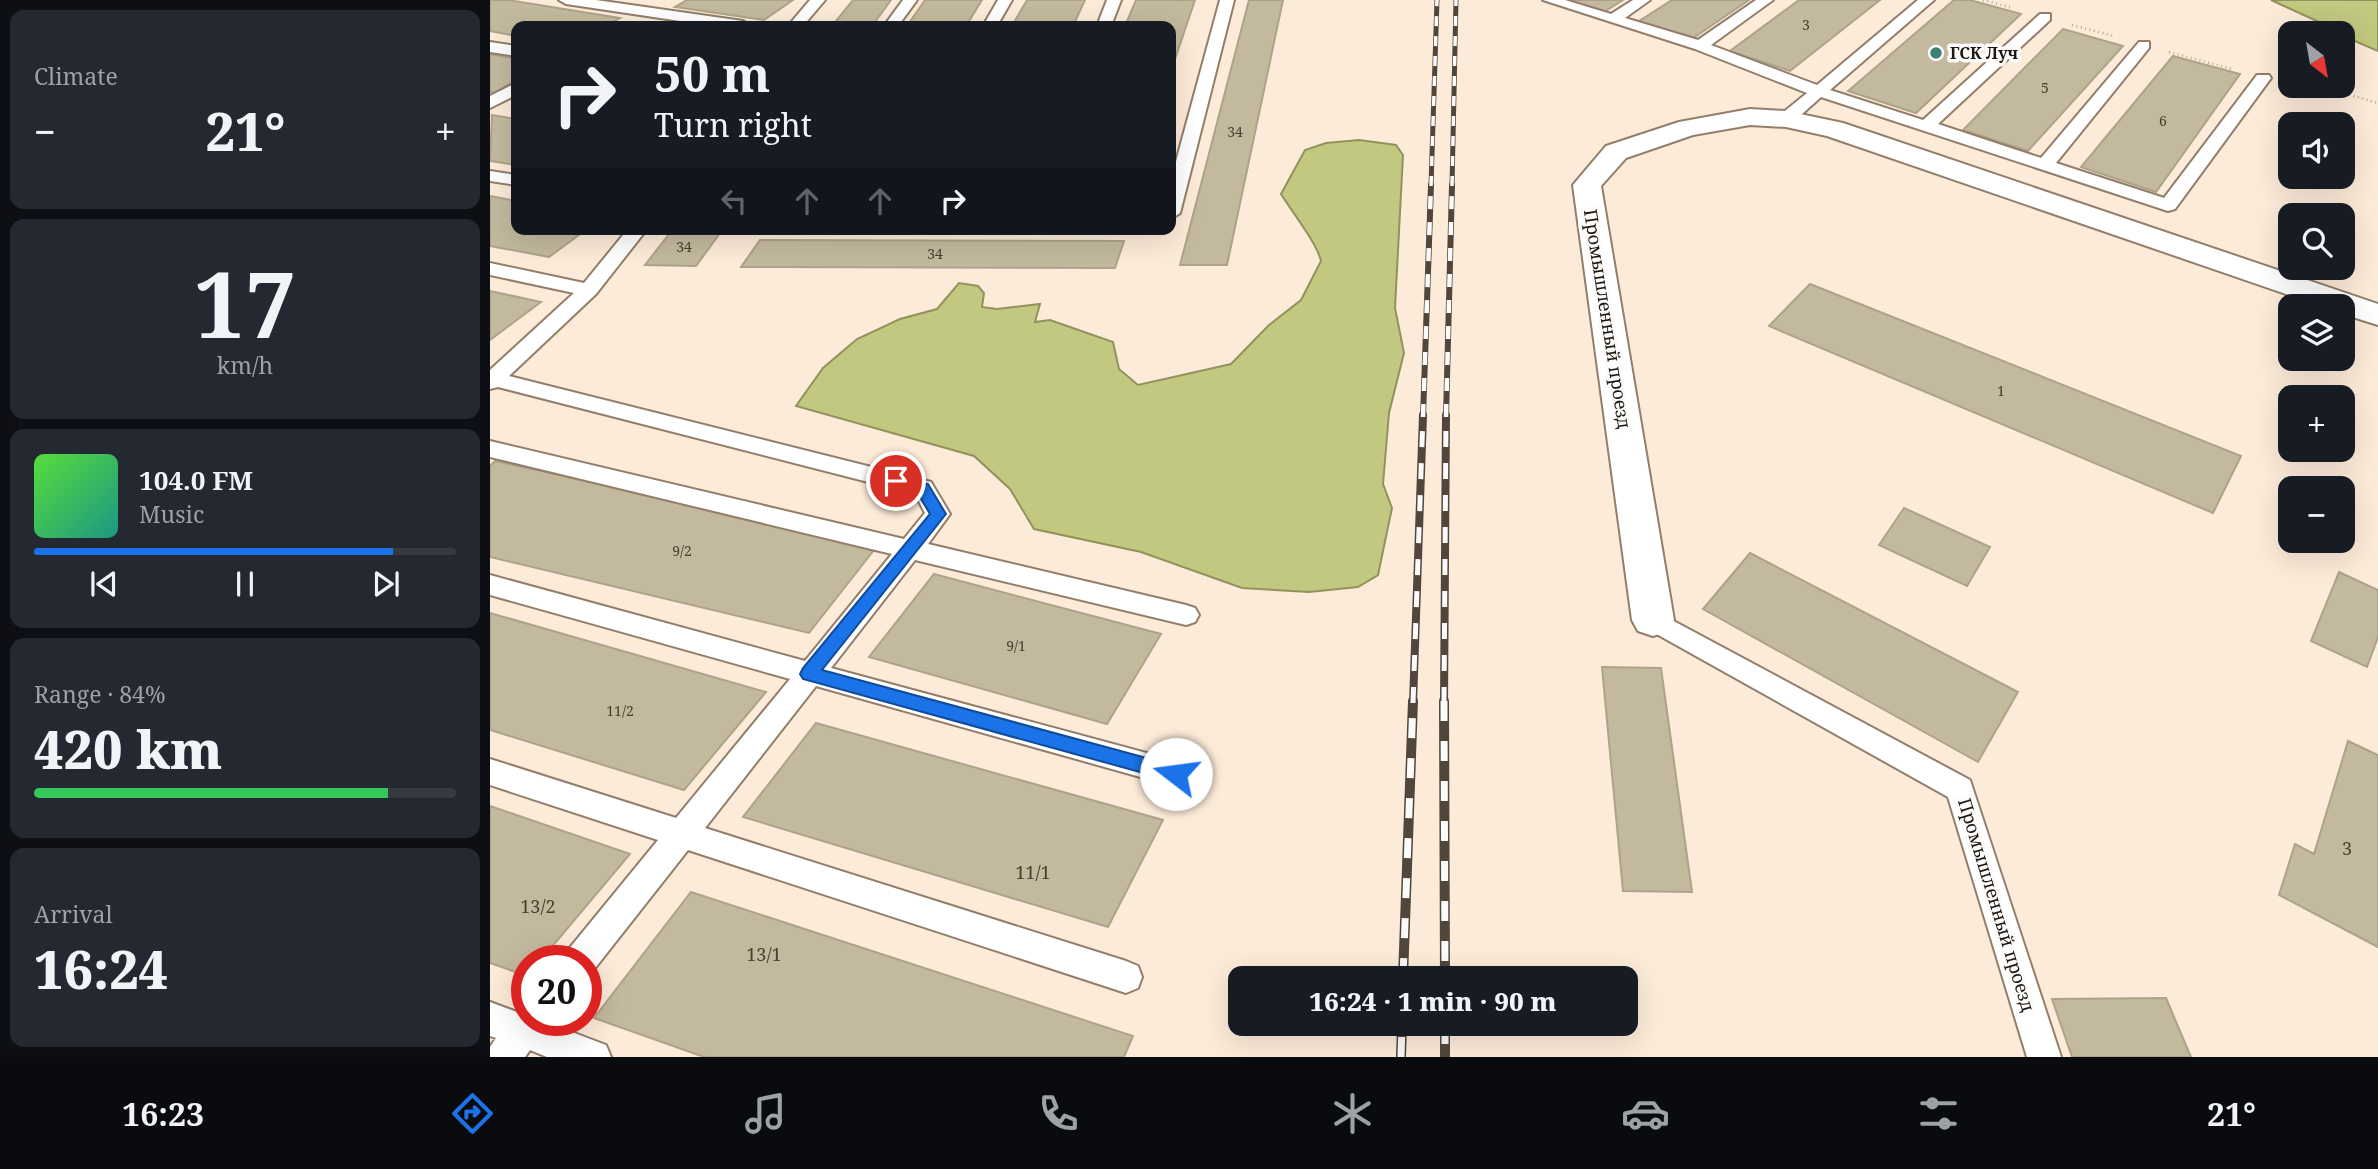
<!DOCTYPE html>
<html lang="en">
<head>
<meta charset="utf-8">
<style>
  :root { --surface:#171b24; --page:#242831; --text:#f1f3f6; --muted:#9ea1a6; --line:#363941; --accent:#1a73e8 }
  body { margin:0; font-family:"Noto Serif",serif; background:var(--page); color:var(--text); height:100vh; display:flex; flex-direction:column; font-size:26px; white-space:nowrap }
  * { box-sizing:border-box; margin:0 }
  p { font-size:23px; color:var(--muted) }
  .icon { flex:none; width:38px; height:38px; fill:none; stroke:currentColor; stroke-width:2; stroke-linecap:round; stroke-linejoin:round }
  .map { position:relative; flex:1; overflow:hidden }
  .sheet { display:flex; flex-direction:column; gap:10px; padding:10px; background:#0d0f14; width:490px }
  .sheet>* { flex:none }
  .top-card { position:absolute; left:21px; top:21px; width:665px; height:214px; border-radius:14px; box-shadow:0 7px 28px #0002; background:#171b24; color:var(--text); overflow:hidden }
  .needle { width:46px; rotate:149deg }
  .fabs { position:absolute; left:1788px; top:21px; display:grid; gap:14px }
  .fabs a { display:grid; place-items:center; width:77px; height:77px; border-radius:14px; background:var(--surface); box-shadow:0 7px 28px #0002; font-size:35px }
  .speed { position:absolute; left:21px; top:945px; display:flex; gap:14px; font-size:35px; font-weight:700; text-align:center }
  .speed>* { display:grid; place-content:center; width:91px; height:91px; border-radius:50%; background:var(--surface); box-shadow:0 7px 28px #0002; line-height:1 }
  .speed .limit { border:10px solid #d22; background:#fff; color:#111 }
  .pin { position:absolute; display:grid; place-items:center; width:60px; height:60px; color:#fff; margin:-30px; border:4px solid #fff; border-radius:50%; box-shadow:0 2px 7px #0007 }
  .me { position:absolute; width:77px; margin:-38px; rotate:285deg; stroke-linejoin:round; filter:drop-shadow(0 0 5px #0008) }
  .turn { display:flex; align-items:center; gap:24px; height:147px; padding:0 28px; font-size:32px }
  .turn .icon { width:91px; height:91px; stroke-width:2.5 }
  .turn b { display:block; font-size:49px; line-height:60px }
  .lanes { display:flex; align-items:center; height:66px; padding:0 28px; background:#0003; justify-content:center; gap:35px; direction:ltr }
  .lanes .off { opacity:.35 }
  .big { font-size:52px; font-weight:800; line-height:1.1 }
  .sheet .widget { flex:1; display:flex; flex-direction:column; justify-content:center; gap:10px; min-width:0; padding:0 24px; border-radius:14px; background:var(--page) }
  .sheet .dial { align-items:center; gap:0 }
  .dial b { font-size:91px; line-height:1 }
  .song { display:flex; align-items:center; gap:21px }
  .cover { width:84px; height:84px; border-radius:10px; background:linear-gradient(135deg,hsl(110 70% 55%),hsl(170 70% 35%)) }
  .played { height:7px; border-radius:4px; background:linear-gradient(90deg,var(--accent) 85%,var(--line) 85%) }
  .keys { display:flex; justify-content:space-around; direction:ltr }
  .heat { display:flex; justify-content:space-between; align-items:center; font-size:38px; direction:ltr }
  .charge { height:10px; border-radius:5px; background:linear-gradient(90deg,#34c759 84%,var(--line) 0) }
  .trip { position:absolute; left:738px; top:966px; width:410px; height:70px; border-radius:14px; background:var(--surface); box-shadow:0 7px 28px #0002; font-weight:800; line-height:70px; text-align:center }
  .tab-bar { display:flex; height:112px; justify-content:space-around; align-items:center; background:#090b0e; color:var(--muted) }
  .tab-bar .icon { width:49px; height:49px }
  .tab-bar .current { color:var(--accent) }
  .tab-bar b { font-size:32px; color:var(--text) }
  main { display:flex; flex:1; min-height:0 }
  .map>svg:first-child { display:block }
  .water { fill:#c2c87f; stroke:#91935d; stroke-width:2 }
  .building { fill:#c3b99e; stroke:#ada389; stroke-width:2 }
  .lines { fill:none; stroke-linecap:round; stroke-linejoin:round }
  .lane-casing { stroke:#927e6a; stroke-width:4 }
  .street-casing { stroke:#927e6a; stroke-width:4 }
  .path { stroke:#b3a495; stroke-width:2.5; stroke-dasharray:1 3.5; stroke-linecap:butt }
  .lane { fill:#fff; fill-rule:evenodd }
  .street { fill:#fff; fill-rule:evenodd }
  .rail-far3-casing { stroke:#50463c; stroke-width:5 }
  .rail-far2-casing { stroke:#50463c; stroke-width:6 }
  .rail-far1-casing { stroke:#50463c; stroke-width:8 }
  .rail-casing { stroke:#50463c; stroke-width:10 }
  .rail-far3 { stroke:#fbfbfb; stroke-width:3.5; stroke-dasharray:10; stroke-linecap:butt }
  .rail-far2 { stroke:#fbfbfb; stroke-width:4.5; stroke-dasharray:13; stroke-linecap:butt }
  .rail-far1 { stroke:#fbfbfb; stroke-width:5; stroke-dasharray:16; stroke-linecap:butt }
  .rail { stroke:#fbfbfb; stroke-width:7; stroke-dasharray:20; stroke-linecap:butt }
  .route { fill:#1a73e8; stroke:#114b97; stroke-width:2 }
  .poi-dot { fill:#3e8172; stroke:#fbfbfb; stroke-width:2.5 }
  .labels { text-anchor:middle; stroke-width:7; stroke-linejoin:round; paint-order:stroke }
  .number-label { font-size:14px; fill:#484033 }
  .far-poi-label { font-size:16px; font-weight:bold; fill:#1f170f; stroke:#fbfbfb; text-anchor:start }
  .street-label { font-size:18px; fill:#1f170f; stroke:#fbfbfb }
  .near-number-label { font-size:18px; fill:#484033 }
</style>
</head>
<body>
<main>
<section class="sheet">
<div class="widget"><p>Climate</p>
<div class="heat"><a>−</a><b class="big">21°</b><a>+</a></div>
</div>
<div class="widget dial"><b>17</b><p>km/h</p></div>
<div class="widget">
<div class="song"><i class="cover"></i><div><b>104.0 FM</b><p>Music</p></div></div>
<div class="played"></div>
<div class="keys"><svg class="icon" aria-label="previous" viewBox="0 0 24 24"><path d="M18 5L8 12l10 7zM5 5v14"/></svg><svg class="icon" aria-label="pause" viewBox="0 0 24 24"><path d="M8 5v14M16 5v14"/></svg><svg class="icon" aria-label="next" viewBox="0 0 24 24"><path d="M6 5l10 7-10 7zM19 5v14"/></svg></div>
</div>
<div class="widget"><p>Range · 84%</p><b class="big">420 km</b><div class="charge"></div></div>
<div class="widget"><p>Arrival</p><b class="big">16:24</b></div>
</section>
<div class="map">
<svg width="1888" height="1057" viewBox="0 0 1888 1057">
  <rect width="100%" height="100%" fill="#fdebd9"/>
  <path class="water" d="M 1781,0 L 1888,0 L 1888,51 L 1853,36 L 1853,33 Z
    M 869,140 L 906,145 L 913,155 L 905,308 L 914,353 L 899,413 L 893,484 L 902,508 L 888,575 L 868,587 L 819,592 L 752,588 L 651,552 L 544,529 L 520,489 L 484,456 L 306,406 L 333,368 L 367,339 L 410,319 L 447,309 L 469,283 L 488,286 L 494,293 L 492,307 L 507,309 L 550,304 L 545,322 L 560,320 L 623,342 L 629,369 L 648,385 L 741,364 L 779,325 L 811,300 L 831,261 C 827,243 802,212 791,194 L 815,150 L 836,143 Z"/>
  <path class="building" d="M 0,0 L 18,0 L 130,18 L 116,26 L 26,26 L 26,36 L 0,31 Z
    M 197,0 L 303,0 L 274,20 L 185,7 Z
    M 363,0 L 401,0 L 382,26 L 342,26 Z
    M 435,0 L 492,0 L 476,26 L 417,26 Z
    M 537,0 L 595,0 L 583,26 L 522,26 Z
    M 646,0 L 705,0 L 681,71 L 681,26 L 635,26 Z
    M 759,0 L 793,0 L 737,265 L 690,265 Z
    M 1077,0 L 1133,0 L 1114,12 Z
    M 1182,0 L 1259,0 L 1199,41 L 1146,23 Z
    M 1309,0 L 1390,0 L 1300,71 L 1240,51 Z
    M 1464,0 L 1480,0 L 1531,14 L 1426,113 L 1358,91 Z
    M 1573,29 L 1633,46 L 1538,151 L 1473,130 Z
    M 0,54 L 26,59 L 26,80 L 4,93 L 0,92 Z
    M 1683,56 L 1750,74 L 1666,192 L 1591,167 Z
    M 2,115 L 26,119 L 26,165 L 0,161 Z
    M 0,196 L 26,201 L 26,229 L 97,229 L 59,257 L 0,246 Z
    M 183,229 L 233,229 L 206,266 L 155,265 Z
    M 270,240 L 634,241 L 625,268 L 251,267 Z
    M 1320,284 L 1751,456 L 1723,513 L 1279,326 Z
    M 0,291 L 51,302 L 0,340 Z
    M 5,461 L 388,545 L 319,633 L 0,557 L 0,466 Z
    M 1414,508 L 1500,547 L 1477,586 L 1389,545 Z
    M 1260,553 L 1528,692 L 1488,762 L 1213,609 Z
    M 1849,572 L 1888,590 L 1888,637 L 1877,667 L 1821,641 Z
    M 444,574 L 671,634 L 617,724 L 379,657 Z
    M 0,613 L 276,692 L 194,790 L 0,730 Z
    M 1112,667 L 1171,668 L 1202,892 L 1133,891 Z
    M 326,723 L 673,820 L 618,927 L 253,817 Z
    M 1858,741 L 1888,755 L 1888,947 L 1789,895 L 1805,844 L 1824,854 Z
    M 0,806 L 140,854 L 50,961 L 37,961 L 37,976 L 0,963 Z
    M 201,892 L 643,1036 L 634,1057 L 214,1057 L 104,1018 Z
    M 1676,998 L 1701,1057 L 1582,1057 L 1562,999 Z"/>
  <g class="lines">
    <g class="lane-casing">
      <path id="lane" d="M 69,0 L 106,0 L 253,21 L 261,26 L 224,26 L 76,4 Z
        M 320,0 L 335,0 L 313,26 L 298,26 Z
        M 413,0 L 427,0 L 408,26 L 394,26 Z
        M 508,0 L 522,0 L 507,26 L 493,26 Z
        M 617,0 L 631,0 L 621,26 L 607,26 Z
        M 730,0 L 744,0 L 690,213 L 681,219 L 681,180 Z
        M 1053,0 L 1075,0 L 1121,14 L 1143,0 L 1160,0 L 1135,18 L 1208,40 L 1266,0 L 1283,0 L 1221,45 L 1327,85 L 1428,0 L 1444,0 L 1340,90 L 1433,120 L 1550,14 L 1560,14 L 1560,20 L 1448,124 L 1551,158 L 1649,42 L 1659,42 L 1659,48 L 1566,163 L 1674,198 L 1767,75 L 1779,75 L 1781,78 L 1685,209 L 1678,211 L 1331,97 L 1302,123 L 1290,123 L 1288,119 L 1290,115 L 1317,93 L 1205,49 Z
        M 0,42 L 26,46 L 26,56 L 0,52 Z
        M 26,83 L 26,95 L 0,108 L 0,96 Z
        M 0,171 L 26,175 L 26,185 L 0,181 Z
        M 138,229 L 157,229 L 106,294 L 19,376 L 441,482 L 460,514 L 438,544 L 696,605 L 705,608 L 709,615 L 705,622 L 696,625 L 425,560 L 341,668 L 686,761 L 696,765 L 701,774 L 696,783 L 686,787 L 326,686 L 215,828 L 636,961 L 648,966 L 652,977 L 648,988 L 636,993 L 198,850 L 102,972 L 96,974 L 96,961 L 74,961 L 78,950 L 168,840 L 0,785 L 0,759 L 186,818 L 300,679 L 0,595 L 0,575 L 315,661 L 402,554 L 0,457 L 0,441 L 414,539 L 435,513 L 425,494 L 8,387 L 0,389 L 0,370 L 84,293 L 0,275 L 0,263 L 94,283 Z
        M 1163,610 L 1480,780 L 1571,1057 L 1537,1057 L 1458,797 L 1154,627 L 1150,620 L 1154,613 Z
        M 0,1002 L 27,1012 L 37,1005 L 37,1020 L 59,1020 L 58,1023 L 116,1045 L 121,1057 L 57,1057 L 40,1050 L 35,1057 L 0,1057 L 0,1047 L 6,1038 L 0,1036 Z"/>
    </g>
    <g class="street-casing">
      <path id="street" d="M 1260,109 L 1296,111 L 1353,123 L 1888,304 L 1888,325 L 1853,314 L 1853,306 L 1831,306 L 1337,136 L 1296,127 L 1260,125 L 1203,135 L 1136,158 L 1111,186 L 1184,620 L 1178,631 L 1163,636 L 1148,631 L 1142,620 L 1083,185 L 1116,146 L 1189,122 Z"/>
    </g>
    <path class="path" d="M 1493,0 L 1523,8
      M 1582,25 L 1624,36
      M 1679,52 L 1742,69
      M 1829,86 L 1888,103"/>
    <use href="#lane" class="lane"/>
    <use href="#street" class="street"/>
    <g class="rail-far3-casing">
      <path id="rail-far3" d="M 941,186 L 947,0
        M 962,186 L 966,0"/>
    </g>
    <g class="rail-far2-casing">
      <path id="rail-far2" d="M 933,417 L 941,185
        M 956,417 L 962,185"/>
    </g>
    <g class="rail-far1-casing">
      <path id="rail-far1" d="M 923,703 L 933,415
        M 954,703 L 956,415"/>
    </g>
    <g class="rail-casing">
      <path id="rail" d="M 954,701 L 955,978
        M 913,978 L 923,701
        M 955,1024 L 955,1057
        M 911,1057 L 912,1024"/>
    </g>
    <use href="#rail-far3" class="rail-far3"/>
    <use href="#rail-far2" class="rail-far2"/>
    <use href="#rail-far1" class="rail-far1"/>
    <use href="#rail" class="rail"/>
  </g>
  <path class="route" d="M 406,475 L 438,484 L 456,514 L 332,670 L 686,766 L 693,768 L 696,774 L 693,780 L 686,782 L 313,679 L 310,674 L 313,668 L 440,514 L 427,492 L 400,485 L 400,477 Z"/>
  <circle class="poi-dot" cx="1446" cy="53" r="7"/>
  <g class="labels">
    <g class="number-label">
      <text x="1316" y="30">3</text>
      <text x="1555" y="93">5</text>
      <text x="1673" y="126">6</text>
      <text x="745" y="137">34</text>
      <text x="194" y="252">34</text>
      <text x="445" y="259">34</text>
      <text x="1511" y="396">1</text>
      <text x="192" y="556">9/2</text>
      <text x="526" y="651">9/1</text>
      <text x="130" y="716">11/2</text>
    </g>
    <g class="far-poi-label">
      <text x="1460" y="59">ГСК Луч</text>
    </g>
    <g class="street-label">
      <text transform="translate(1117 319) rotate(81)" y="6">Промышленный проезд</text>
      <text transform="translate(1506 905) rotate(73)" y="6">Промышленный проезд</text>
    </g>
    <g class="near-number-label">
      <text x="1857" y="855">3</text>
      <text x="543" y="879">11/1</text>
      <text x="48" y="913">13/2</text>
      <text x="274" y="961">13/1</text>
    </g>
  </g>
</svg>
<div class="fabs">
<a><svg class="needle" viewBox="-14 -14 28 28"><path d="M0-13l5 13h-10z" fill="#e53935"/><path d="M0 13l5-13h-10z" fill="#9ea1a6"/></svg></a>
<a><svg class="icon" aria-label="sound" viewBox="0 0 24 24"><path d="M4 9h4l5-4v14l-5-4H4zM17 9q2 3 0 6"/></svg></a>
<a><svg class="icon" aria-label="search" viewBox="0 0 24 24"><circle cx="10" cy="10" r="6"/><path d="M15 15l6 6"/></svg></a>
<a><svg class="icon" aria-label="layers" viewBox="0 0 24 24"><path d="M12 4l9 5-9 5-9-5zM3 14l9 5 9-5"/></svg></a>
<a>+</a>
<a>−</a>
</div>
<div class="speed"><div class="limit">20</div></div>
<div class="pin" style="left:406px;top:481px;background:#d93025"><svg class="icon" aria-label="arrive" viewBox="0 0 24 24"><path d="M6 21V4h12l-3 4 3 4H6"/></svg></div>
<svg class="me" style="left:686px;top:774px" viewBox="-20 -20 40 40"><circle r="19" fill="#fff"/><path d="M0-13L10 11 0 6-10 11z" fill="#1a73e8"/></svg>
<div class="trip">16:24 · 1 min · 90 m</div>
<div class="top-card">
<div class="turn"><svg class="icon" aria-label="right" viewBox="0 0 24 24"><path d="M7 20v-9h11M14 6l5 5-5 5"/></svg><div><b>50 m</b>Turn right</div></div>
<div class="lanes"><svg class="icon off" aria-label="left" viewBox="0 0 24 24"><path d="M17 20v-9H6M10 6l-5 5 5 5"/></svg><svg class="icon off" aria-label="ahead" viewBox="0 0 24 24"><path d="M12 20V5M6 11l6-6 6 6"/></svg><svg class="icon off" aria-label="ahead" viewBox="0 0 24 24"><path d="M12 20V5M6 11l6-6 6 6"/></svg><svg class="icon" aria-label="right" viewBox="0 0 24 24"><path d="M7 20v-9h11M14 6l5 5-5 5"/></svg></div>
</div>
</div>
</main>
<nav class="tab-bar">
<b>16:23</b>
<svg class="icon current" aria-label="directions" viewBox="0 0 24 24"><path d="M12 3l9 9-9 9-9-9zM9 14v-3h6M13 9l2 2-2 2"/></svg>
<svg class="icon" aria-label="music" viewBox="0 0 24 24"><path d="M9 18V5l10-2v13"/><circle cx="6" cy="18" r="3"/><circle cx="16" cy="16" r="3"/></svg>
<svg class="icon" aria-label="phone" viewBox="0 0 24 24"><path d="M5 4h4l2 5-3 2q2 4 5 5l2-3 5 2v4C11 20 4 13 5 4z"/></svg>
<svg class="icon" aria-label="climate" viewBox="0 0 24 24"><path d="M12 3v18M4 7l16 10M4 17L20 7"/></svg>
<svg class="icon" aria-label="car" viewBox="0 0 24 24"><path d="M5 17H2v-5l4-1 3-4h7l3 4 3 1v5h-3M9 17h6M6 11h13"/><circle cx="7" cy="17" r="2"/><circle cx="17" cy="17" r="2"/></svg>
<svg class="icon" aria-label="filters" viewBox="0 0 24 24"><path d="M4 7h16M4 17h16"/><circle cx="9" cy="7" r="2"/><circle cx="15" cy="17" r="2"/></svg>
<b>21°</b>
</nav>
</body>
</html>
